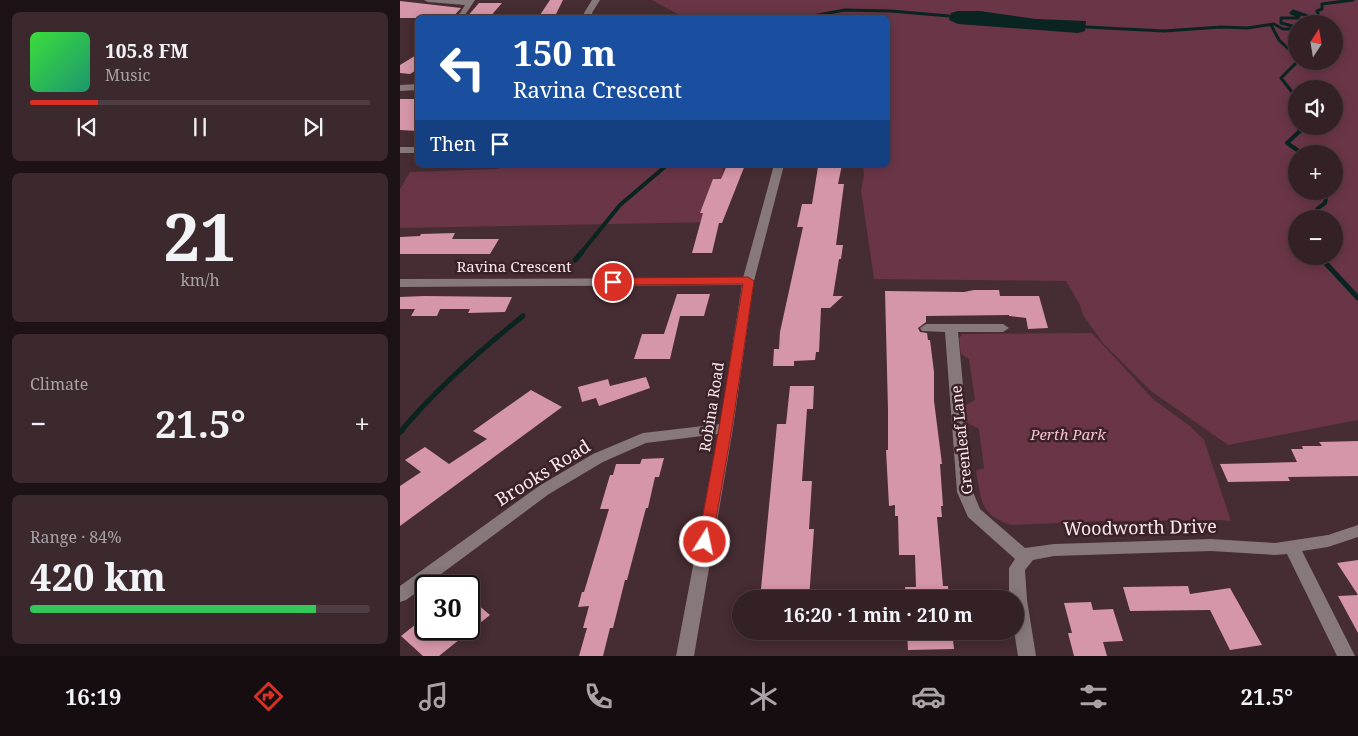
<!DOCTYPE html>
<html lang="en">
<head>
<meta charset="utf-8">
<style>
  :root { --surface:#342126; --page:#3c292e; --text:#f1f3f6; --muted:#a9a3a7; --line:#4e3e43; --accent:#d93025 }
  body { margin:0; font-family:"Noto Serif",serif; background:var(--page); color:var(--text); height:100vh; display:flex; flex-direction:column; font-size:19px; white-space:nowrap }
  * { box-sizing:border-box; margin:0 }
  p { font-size:16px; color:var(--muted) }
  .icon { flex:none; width:28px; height:28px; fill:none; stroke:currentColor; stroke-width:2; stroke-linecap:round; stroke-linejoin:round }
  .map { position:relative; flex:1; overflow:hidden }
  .details { display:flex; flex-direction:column; gap:12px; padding:12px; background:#1d1215; width:400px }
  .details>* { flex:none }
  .guide { position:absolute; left:15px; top:15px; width:475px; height:152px; border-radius:8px; box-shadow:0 2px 12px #0003,0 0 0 1px var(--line); background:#1a4fa0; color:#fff; overflow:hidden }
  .needle { width:32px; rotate:12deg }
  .tools { position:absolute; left:888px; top:15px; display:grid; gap:10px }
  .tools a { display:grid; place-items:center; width:55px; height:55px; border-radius:50%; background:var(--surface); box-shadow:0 2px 12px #0003,0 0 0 1px var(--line); font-size:25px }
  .speed { position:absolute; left:15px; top:575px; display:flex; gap:10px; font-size:25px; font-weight:700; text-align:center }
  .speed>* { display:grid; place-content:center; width:65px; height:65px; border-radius:50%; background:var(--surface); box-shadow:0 2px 12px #0003,0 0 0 1px var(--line); line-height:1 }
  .speed .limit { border:2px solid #111; border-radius:8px; background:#fff; color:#111 }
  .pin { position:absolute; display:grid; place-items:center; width:42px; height:42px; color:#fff; margin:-21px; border:2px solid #fff; border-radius:50%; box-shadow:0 1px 5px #0007 }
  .me { position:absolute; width:55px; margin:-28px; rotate:10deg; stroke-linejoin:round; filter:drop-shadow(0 0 4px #0008) }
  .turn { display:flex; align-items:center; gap:18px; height:105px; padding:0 15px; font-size:22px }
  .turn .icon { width:65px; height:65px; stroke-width:2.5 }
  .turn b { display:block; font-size:35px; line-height:42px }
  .then { display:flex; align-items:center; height:48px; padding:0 15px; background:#0003; gap:10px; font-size:19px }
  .big { font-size:38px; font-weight:700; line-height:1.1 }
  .details .widget { flex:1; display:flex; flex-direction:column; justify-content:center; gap:8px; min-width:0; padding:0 18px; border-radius:8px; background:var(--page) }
  .details .dial { align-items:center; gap:0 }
  .dial b { font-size:65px; line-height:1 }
  .song { display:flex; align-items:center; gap:15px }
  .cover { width:60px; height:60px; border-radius:8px; background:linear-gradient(135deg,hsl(120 70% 55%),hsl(160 70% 35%)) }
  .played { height:5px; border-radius:2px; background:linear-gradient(90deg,var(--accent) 20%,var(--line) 20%) }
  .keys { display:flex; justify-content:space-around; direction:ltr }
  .heat { display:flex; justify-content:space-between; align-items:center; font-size:28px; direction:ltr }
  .charge { height:8px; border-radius:4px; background:linear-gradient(90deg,#34c759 84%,var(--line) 0) }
  .trip { position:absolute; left:332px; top:590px; width:292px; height:50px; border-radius:25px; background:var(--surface); box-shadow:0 2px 12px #0003,0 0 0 1px var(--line); font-weight:700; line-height:50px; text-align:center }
  .tabs { display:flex; height:80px; justify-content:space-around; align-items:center; background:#150d0f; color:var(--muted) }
  .tabs .icon { width:35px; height:35px }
  .tabs .on { color:var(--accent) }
  .tabs b { font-size:22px; color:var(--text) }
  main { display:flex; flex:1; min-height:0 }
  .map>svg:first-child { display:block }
  .green { fill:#6a3647; fill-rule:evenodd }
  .water { fill:#0a2421 }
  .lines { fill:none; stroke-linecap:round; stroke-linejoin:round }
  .stream-far3 { stroke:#0a2421; stroke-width:3 }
  .stream-far2 { stroke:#0a2421; stroke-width:4 }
  .stream-far1 { stroke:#0a2421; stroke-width:5 }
  .stream { stroke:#0a2421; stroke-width:6 }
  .building { fill:#d696a9 }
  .minor { fill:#86787b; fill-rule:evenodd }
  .route { fill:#d93025; stroke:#8d1f18 }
  .labels { text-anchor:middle; stroke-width:5; stroke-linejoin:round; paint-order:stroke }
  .street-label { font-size:15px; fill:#fae9ed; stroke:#3b2229 }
  .park-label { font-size:15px; font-style:italic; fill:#f9c1d1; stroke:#3b2229 }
  .near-street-label { font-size:18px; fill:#fae9ed; stroke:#3b2229 }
</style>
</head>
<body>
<main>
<section class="details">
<div class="widget">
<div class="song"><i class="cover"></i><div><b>105.8 FM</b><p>Music</p></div></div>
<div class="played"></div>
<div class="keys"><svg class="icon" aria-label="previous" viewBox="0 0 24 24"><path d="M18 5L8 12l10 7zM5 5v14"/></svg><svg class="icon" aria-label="pause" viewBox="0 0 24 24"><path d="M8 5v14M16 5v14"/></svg><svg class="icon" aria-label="next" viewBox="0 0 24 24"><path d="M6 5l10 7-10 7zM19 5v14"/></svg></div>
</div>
<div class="widget dial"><b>21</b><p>km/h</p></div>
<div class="widget"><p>Climate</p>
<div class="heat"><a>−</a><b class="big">21.5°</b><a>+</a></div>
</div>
<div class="widget"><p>Range · 84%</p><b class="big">420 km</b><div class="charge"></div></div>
</section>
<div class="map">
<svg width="958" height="656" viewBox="0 0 958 656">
  <rect width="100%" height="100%" fill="#462c33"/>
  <path class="green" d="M 252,0 L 958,0 L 958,420 L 828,445 L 751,391 L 703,343 L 683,315 L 680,305 L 666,281 L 474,279 L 461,190 L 464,176 L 463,165 L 488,165 L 488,18 L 283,17 ZM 896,24 L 934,24 L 934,61 L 896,61 ZM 896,89 L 934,89 L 934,126 L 896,126 ZM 896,154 L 934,154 L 934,191 L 896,191 ZM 896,219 L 934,219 L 934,256 L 896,256 Z
    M 115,165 L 324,165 L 315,222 L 0,228 L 0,189 L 10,172 L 95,169 Z
    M 692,333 L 753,399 L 791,427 L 804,440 L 831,521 L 820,520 L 705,521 L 611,525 C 579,514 582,501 576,471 L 584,468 L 579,429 L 564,421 L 564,406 L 575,400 L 569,359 L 561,354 L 559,339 L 562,334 Z"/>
  <path class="water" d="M 558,11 L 580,11 L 636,19 L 686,21 L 685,31 L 678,33 L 558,24 L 549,20 L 551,13 Z"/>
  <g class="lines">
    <path class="stream-far3" d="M 402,18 L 445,10 L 491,11 L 549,16
      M 871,25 L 879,40 L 896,56
      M 686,27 L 764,31 L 821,27 L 847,28 L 874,24 L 883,29 L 896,29
      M 896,27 L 881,23 L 881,18 L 898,18 L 899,16 L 891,13 L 893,11 L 910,17 L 919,16 L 917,11 L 922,9 L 922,4 L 953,0
      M 896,97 L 881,78 L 898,61"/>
    <path class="stream-far2" d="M 898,126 L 900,131 L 887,143 L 903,154
      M 917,219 L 917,209 L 925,203 L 926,198 L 919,191
      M 181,253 L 220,205 L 267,165"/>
    <path class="stream-far1" d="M 919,256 L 958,298
      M 175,260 L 182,252
      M 1,431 C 37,388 79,351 123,316"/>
    <path class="stream" d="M 0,432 L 2,430"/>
  </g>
  <path class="building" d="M 150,0 L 163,0 L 154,18 L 138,18 Z
    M 0,1 L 61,8 L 52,18 L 0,18 Z
    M 79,3 L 102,3 L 89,18 L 66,18 Z
    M 18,54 L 18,69 L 10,74 L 0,73 L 0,65 Z
    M 0,99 L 18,99 L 18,131 L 0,130 Z
    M 327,165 L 345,165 L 322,223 L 319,223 L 312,253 L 292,253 L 303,213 L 300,213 L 313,179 L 321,179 Z
    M 420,165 L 442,165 L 438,184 L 444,184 L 436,245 L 443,245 L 441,259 L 439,259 L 433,296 L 443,296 L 430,308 L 421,308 L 419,352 L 416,352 L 415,360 L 394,361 L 394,366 L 373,366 L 374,349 L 379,349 L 380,332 L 403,227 L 397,227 L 402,204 L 412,204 L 418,167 Z
    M 55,233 L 52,239 L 99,239 L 90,254 L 0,254 L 0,237 L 20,236 L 21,234 Z
    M 574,290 L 599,290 L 600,296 L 639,296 L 648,328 L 628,329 L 626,318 L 609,316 L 609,315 L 526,316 L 526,322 L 518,328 L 520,332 L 527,333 L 528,340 L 530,340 L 534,372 L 534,401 L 542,464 L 540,464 L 543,506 L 541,506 L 542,517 L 537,517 L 543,586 L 548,586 L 549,599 L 506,599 L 505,587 L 516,587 L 515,555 L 499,555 L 498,516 L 495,516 L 495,505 L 489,506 L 486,450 L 488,450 L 488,410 L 485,291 L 564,292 Z
    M 277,294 L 310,294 L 304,316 L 280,316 L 270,359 L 234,359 L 242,334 L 264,334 Z
    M 0,297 L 24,296 L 112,297 L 105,312 L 68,313 L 70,309 L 40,309 L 37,316 L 11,316 L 15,309 L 0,309 Z
    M 246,377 L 250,388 L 199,406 L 196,398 L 182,402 L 178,387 L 208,379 L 210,386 Z
    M 390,386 L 414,386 L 413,409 L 407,409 L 402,481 L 412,481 L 409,529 L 414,529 L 409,599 L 360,599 L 377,424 L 386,424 Z
    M 131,390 L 162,407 L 0,526 L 0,486 L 21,472 L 5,460 L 25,447 L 49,464 L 87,439 L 73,431 Z
    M 958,441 L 958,476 L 888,477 L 890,481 L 828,482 L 820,464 L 897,462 L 891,449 L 903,449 L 902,446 L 922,446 L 919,442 Z
    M 264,458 L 259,477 L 255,477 L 248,508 L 246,508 L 227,580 L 225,580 L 213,628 L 210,628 L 203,656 L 179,656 L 187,628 L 183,628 L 189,606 L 178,607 L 182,592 L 184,592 L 209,509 L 200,509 L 210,475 L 213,475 L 216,464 L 240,464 L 242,459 Z
    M 958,560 L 958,595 L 937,563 Z
    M 788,586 L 790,594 L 830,588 L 862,645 L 830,650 L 810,610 L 730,611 L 723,587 Z
    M 958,595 L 958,633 L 938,596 Z
    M 69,597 L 90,615 L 39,656 L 23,656 L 1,636 L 26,616 L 26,629 L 69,629 Z
    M 691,602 L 693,610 L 713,609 L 723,641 L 703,642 L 707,656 L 674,656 L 668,633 L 672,633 L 664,603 Z
    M 507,631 L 552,631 L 554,649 L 508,650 Z"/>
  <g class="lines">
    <path class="minor" d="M 24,0 L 75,0 L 63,18 L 54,18 L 60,13 L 65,5 L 28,2 Z
      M 192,0 L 200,0 L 192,13 L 193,18 L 185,18 L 184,13 Z
      M 18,84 L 18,90 L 0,91 L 0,85 Z
      M 0,147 L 18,147 L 18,153 L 0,153 Z
      M 374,165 L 384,165 L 354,281 L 333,428 L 294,656 L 276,656 L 318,434 L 246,443 L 203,462 L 149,494 L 6,600 L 0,602 L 0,586 L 139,486 L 193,454 L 243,433 L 320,424 L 342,285 L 0,287 L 0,279 L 343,278 Z
      M 526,324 L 603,324 L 609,328 L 603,332 L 558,332 L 573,492 L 580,509 L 625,548 L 654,544 L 811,539 L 875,543 L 928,535 L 958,525 L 958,537 L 928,547 L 902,551 L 955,656 L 937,656 L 887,554 L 875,555 L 811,551 L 654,556 L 633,560 L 625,570 L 627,600 L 636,656 L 618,656 L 614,631 L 616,631 L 616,599 L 609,599 L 609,568 L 615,559 L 568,517 L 557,492 L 545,332 L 522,331 L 520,328 Z"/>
  </g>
  <path class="route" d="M 348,277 L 354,281 L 332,428 L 312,542 L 310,546 L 305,548 L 300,546 L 298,542 L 319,428 L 343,284 L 213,285 L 208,282 L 213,278 Z"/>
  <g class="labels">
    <g class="street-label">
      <text x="114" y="272">Ravina Crescent</text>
      <text transform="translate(312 407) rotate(-81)" y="5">Robina Road</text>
      <text transform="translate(562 440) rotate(-96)" y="5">Greenleaf Lane</text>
    </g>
    <g class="park-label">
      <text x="668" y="440">Perth Park</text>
    </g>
    <g class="near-street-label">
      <text transform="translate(143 473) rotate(-32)" y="6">Brooks Road</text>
      <text transform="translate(740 528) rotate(-1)" y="6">Woodworth Drive</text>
    </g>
  </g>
</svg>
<div class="tools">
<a><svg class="needle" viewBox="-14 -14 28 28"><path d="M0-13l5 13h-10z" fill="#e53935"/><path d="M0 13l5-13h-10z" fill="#a9a3a7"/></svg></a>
<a><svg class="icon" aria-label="sound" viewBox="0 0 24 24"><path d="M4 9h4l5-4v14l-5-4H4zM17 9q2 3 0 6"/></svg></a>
<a>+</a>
<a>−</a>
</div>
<div class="speed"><div class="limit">30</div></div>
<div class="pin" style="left:213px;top:282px;background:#d93025"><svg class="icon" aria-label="arrive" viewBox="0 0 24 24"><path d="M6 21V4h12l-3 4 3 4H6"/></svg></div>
<svg class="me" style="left:305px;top:542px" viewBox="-20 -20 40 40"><circle r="17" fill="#d93025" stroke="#fff" stroke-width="3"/><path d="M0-11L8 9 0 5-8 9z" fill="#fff"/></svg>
<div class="trip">16:20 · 1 min · 210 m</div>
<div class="guide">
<div class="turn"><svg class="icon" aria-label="left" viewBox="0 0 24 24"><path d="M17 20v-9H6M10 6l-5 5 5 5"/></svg><div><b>150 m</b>Ravina Crescent</div></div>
<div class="then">Then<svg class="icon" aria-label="arrive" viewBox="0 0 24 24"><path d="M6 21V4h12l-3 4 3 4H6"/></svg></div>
</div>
</div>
</main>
<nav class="tabs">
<b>16:19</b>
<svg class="icon on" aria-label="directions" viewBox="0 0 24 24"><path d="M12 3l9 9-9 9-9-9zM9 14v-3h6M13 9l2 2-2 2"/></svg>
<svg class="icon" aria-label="music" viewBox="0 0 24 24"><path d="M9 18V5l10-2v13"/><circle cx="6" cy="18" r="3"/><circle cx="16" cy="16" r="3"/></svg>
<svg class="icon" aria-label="phone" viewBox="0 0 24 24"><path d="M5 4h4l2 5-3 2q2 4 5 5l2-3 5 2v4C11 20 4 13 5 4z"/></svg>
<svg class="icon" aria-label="climate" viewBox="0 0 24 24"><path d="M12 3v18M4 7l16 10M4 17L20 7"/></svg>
<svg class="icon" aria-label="car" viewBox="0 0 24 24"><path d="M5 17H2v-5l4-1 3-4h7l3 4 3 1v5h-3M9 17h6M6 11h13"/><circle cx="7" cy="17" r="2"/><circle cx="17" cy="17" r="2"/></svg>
<svg class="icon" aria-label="filters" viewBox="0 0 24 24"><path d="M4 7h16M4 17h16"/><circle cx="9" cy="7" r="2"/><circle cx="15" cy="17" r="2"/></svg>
<b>21.5°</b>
</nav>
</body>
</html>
